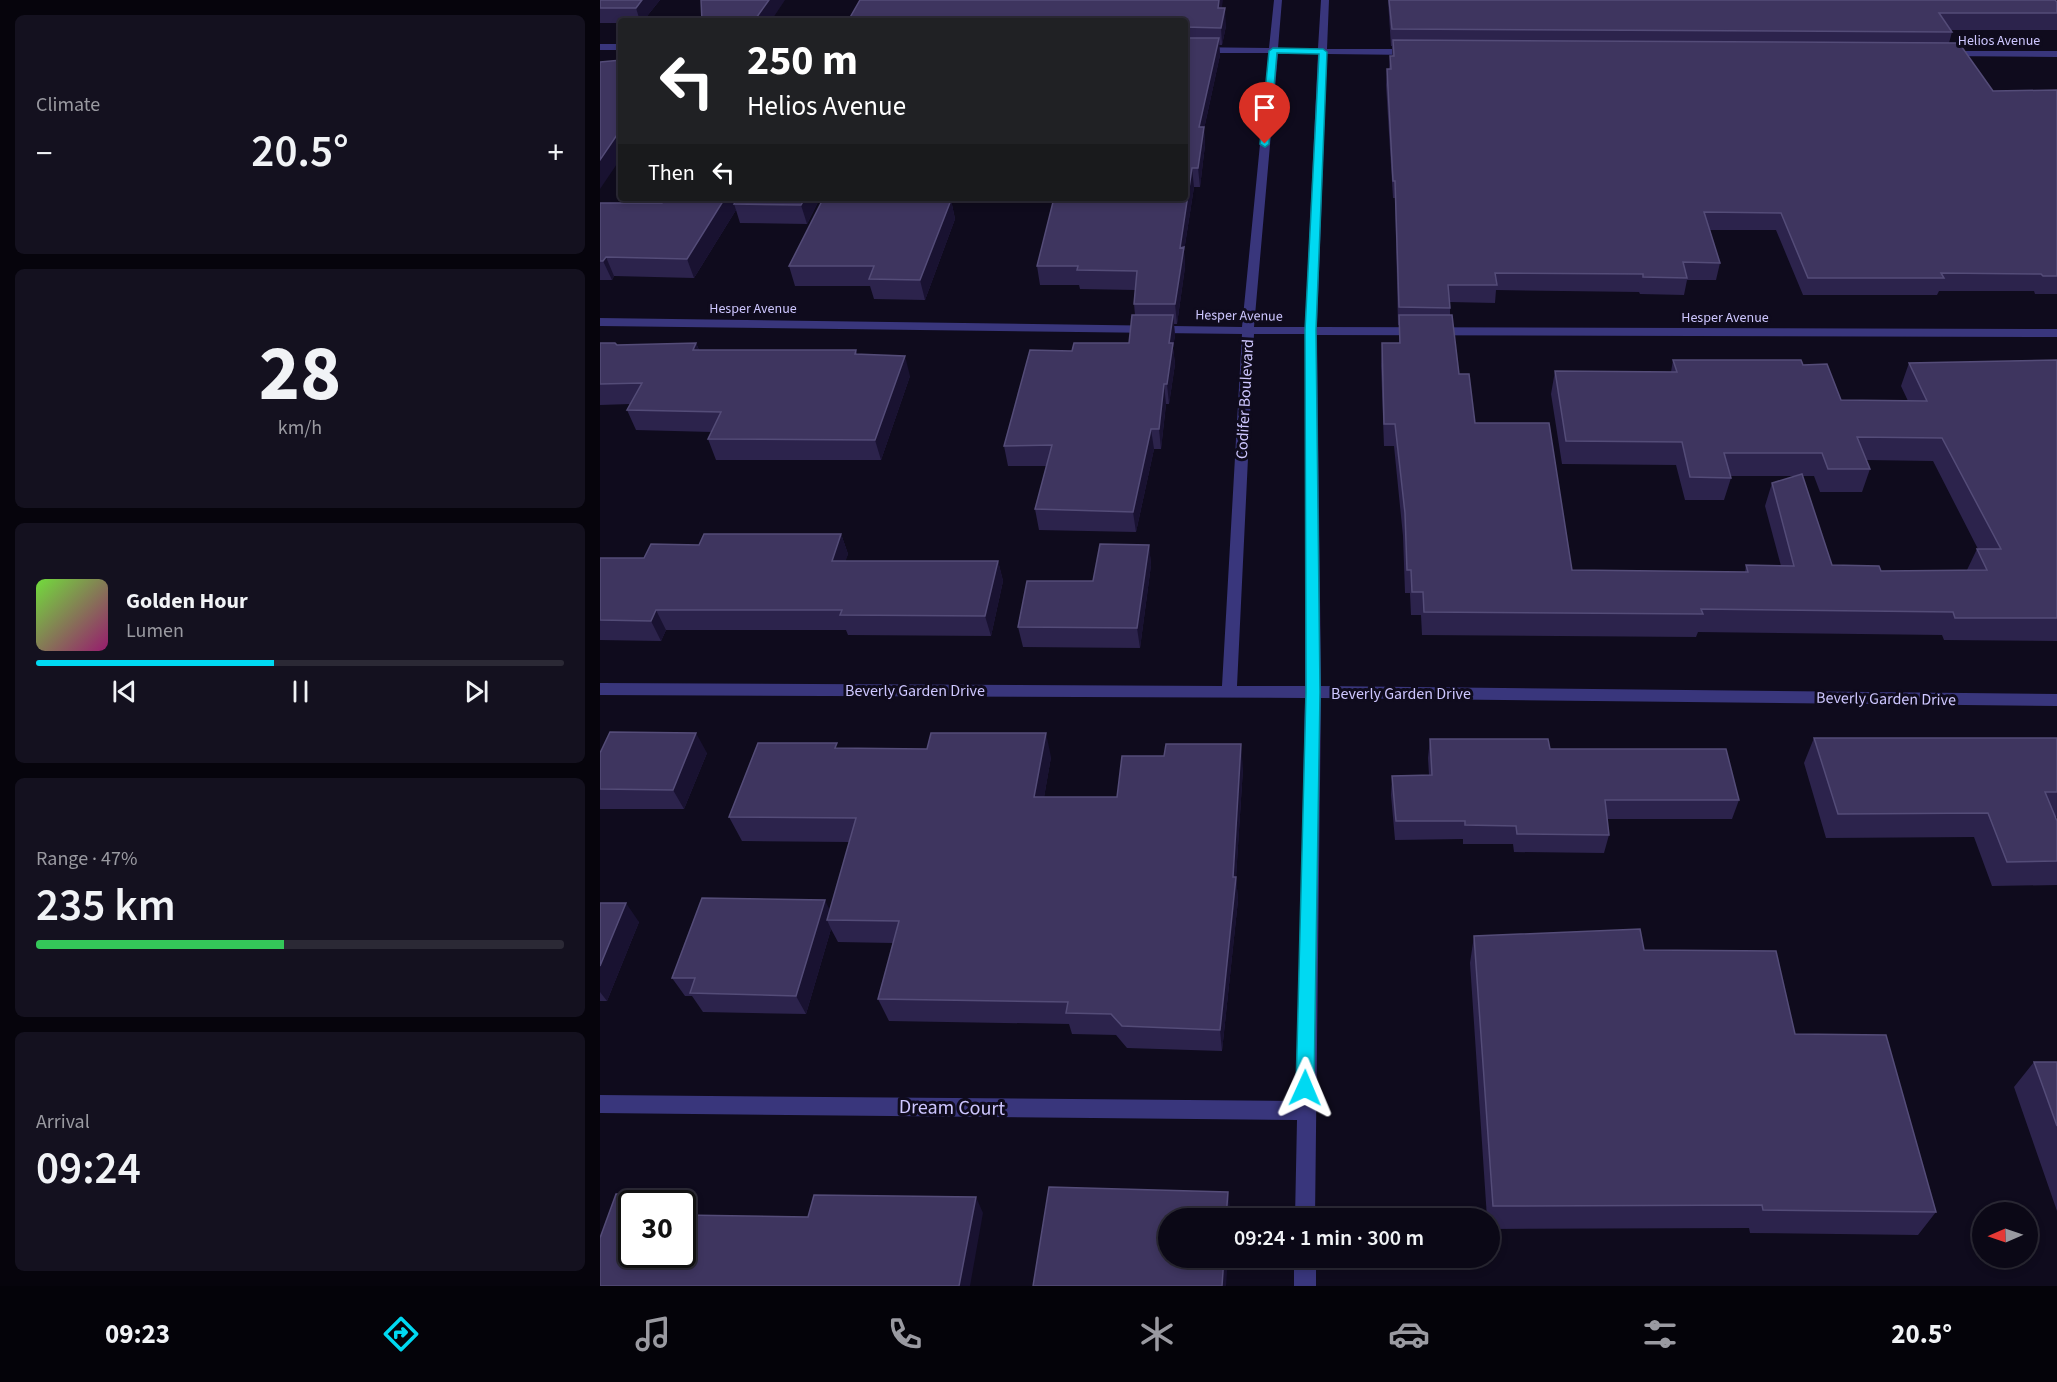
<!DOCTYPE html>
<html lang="en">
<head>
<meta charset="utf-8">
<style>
  :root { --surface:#0b0816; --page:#14111f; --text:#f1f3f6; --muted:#9a9aa1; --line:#2b2935; --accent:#00d9f2 }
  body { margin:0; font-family:"Source Sans 3",sans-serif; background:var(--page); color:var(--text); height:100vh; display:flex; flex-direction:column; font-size:22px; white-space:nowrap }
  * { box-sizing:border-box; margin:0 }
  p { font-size:20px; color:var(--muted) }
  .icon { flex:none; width:33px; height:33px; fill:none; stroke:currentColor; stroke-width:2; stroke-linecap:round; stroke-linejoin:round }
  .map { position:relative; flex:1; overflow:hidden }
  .sheet { display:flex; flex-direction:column; gap:15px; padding:15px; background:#06040c; width:600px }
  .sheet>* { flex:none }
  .guide { position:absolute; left:18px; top:18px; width:570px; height:183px; border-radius:6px; box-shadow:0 3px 9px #0003,0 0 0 2px var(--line); background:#202124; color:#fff; overflow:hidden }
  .needle { width:39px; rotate:268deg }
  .tools { position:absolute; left:1372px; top:1202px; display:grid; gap:12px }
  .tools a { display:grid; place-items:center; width:66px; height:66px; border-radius:50%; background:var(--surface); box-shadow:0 3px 9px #0003,0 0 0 2px var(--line); font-size:30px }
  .speed { position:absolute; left:18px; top:1190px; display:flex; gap:12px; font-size:30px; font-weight:700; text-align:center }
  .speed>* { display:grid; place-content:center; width:78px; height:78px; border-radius:50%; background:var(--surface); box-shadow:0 3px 9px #0003,0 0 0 2px var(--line); line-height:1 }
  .speed .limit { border:3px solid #111; border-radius:9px; background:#fff; color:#111 }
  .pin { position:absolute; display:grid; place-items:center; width:51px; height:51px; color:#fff; margin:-62px -26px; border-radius:50% 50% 50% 0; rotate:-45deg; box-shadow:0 0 6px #0007 }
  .pin .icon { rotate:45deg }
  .me { position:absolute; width:66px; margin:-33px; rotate:1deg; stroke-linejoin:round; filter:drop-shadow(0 0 4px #0008) }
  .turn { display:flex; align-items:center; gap:21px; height:126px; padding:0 30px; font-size:27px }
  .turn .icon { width:78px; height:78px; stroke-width:2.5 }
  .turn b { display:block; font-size:42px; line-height:51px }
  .then { display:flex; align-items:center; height:57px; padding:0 30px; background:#0003; gap:12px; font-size:22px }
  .big { font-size:45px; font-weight:600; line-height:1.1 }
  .sheet .card { flex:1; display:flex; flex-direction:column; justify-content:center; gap:9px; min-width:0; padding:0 21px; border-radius:9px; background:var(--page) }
  .sheet .dial { align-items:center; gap:0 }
  .dial b { font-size:78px; line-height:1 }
  .song { display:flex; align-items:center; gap:18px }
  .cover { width:72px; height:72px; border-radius:9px; background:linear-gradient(135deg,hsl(100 70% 55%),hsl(320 70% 35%)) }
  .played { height:6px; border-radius:3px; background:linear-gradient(90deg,var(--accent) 45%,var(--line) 45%) }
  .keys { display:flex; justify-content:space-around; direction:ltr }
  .heat { display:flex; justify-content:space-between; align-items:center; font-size:33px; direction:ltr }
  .charge { height:9px; border-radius:4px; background:linear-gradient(90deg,#34c759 47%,var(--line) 0) }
  .trip { position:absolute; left:558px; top:1208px; width:342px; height:60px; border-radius:30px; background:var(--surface); box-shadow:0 3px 9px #0003,0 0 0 2px var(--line); font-weight:600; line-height:60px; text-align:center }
  .tab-bar { display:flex; height:96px; justify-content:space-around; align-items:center; background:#040309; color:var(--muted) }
  .tab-bar .icon { width:42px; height:42px }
  .tab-bar .on { color:var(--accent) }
  .tab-bar b { font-size:27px; color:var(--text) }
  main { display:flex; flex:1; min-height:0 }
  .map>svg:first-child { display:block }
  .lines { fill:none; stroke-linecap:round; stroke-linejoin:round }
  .minor { fill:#39367c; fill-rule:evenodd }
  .wall { fill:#2c234c; fill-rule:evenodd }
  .shaded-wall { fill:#191231 }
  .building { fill:#3e355f; stroke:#544c78; stroke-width:1.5 }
  .route { fill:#00d9f2; stroke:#008d9d; stroke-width:1.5 }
  .labels { text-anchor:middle; stroke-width:6; stroke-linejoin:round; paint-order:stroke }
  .far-street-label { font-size:14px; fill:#cec7ff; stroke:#0f0b1d }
  .street-label { font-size:16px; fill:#cec7ff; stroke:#0f0b1d }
  .near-street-label { font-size:20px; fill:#cec7ff; stroke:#0f0b1d }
</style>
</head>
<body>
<main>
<section class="sheet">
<div class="card"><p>Climate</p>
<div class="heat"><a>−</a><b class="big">20.5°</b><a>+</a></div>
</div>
<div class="card dial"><b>28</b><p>km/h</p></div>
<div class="card">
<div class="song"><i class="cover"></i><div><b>Golden Hour</b><p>Lumen</p></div></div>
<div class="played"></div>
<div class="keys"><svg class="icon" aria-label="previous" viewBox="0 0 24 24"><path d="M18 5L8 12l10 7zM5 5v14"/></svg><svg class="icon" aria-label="pause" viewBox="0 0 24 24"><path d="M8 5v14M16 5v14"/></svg><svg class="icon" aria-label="next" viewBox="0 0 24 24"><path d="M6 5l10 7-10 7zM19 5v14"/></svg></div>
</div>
<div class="card"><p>Range · 47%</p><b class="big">235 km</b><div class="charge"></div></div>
<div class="card"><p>Arrival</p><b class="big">09:24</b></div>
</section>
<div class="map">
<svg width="1457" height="1286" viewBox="0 0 1457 1286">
  <rect width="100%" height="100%" fill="#0f0b1d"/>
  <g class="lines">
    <path class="minor" d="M 674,0 L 682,0 L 678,48 L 718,48 L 721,0 L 729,0 L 727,49 L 812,49 L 817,52 L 812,55 L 727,54 L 717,327 L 1457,329 L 1457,337 L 717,335 L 721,686 L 1457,694 L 1457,706 L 721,698 L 715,1218 L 695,1218 L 697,1120 L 0,1113 L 0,1095 L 697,1101 L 705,698 L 0,695 L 0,683 L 622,686 L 642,334 L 0,326 L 0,318 L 642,327 L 669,53 L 585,53 L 585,47 L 669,48 ZM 678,54 L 718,54 L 705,327 L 654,327 ZM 654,334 L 705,334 L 705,686 L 637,686 Z
      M 0,44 L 21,44 L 21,50 L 0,50 Z
      M 1343,51 L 1457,51 L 1457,57 L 1346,56 L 1341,53 Z
      M 694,1257 L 716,1257 L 716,1286 L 694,1286 Z"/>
  </g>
  <path class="wall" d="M 0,0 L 60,0 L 43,21 L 21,21 L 21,23 L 0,23 Z
    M 788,0 L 1455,0 L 1457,2 L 1457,30 L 1351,30 L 1352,32 L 1349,43 L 1393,91 L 1457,90 L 1457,294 L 1435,294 L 1434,291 L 1339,291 L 1337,295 L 1203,295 L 1176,230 L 1110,230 L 1120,263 L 1116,280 L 1087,280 L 1084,295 L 1040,294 L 1039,292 L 896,290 L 895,303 L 850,302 L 850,315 L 859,374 L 875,423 L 972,570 L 1145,572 L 1146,565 L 1181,566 L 1165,506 L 1172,483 L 1198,476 L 1130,476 L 1131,478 L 1124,500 L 1085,500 L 1076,465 L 962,464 L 951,394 L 955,371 L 1071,372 L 1073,360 L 1203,365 L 1241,400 L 1308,401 L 1301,386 L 1309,363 L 1457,360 L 1457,641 L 1344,640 L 1342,635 L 1098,632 L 1096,637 L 822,635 L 821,615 L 811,615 L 810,593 L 805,593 L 803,536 L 794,446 L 784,446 L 781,366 L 782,343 L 799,343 L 799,325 L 798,325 L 795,198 L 793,198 L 786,85 L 787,69 L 789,69 L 790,56 L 792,56 L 792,46 L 791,46 ZM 1266,460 L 1333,461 L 1378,549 L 1377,549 L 1367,570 L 1281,571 L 1232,565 L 1202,476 L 1214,476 L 1220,492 L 1262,492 L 1270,469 Z
    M 622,8 L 626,26 L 622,45 L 619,45 L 620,55 L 604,129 L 605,145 L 600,187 L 594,187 L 584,251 L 585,267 L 577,324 L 574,324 L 575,335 L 573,348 L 575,364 L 569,404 L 566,404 L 561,449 L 554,449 L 536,532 L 439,530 L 435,509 L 447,466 L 408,466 L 404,446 L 472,351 L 529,343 L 535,315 L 534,304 L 535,290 L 480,289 L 479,285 L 440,285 L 437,266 L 585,198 L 585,21 Z
    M 66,198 L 133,198 L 135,202 L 220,198 L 207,224 L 140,223 L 136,210 L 94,278 L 14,276 L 12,280 L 0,280 L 0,203 L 62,203 Z
    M 351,200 L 355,219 L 325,300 L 274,299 L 270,286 L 195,286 L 189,266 Z
    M 0,343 L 17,345 L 96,343 L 99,350 L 256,350 L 257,354 L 310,376 L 281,460 L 116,460 L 108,439 L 112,432 L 36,430 L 27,410 L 30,404 L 0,405 Z
    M 241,534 L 248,554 L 245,561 L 398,561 L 403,581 L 391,636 L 248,635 L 246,630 L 66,630 L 61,641 L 0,640 L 0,558 L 44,558 L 99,545 Z
    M 549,545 L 551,565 L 540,648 L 423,647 L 418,627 L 493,581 Z
    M 1214,738 L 1457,738 L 1457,817 L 1455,817 L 1457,821 L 1457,885 L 1392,886 L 1374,837 L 1226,838 L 1204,763 Z
    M 830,739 L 950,749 L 1139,800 L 1132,819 L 1007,819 L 1009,835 L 1004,853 L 914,852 L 913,844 L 863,844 L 863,839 L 795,840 L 791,795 L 792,776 L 829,775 L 828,758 Z
    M 239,748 L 451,757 L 444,797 L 517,797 L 643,768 L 636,877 L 638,900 L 622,1051 L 527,1048 L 516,1035 L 472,1034 L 469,1024 L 289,1021 L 278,999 L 293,943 L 238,942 L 231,929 L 206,1014 L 103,1012 L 92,996 L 85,996 L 72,978 L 230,910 L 249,842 L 142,841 L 129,817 Z
    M 0,753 L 107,753 L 84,809 L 0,809 Z
    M 0,903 L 39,922 L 7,1001 L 0,1001 Z
    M 874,936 L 1044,950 L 1195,1034 L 1336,1212 L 1318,1235 L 1150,1233 L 1149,1228 L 890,1229 L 890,1218 L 887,1218 L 870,963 Z
    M 1434,1062 L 1457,1062 L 1457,1211 L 1414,1087 Z"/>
  <path class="shaded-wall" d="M 42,0 L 60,0 L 43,21 L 40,21 L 36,8 Z
    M 169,0 L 185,0 L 171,21 L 154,21 Z
    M 619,0 L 623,0 L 619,25 L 618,8 Z
    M 625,8 L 626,26 L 622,45 L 621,28 Z
    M 619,38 L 620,55 L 604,129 L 605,145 L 600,187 L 598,168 L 599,127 Z
    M 21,129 L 21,158 L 0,189 L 0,160 Z
    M 592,168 L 594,187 L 584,251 L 585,267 L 577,324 L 575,304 L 580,248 Z
    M 125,198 L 133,198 L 135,204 L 134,204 L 136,210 L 94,278 L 87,259 Z
    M 205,198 L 220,198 L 207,224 L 201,205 Z
    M 351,200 L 355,219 L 325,300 L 320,280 Z
    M 6,257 L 14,276 L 12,280 L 3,261 Z
    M 573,315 L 575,335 L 573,348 L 575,364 L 569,404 L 567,384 L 569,343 Z
    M 96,343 L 104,363 L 93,350 Z
    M 305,356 L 310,376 L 281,460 L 275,440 Z
    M 564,384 L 566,404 L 561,449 L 559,429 Z
    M 551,429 L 554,449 L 536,532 L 533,512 Z
    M 241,534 L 248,554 L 239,581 L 232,561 Z
    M 549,545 L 551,565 L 540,648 L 537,628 Z
    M 398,561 L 403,581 L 391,636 L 385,616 Z
    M 56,610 L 66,630 L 61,641 L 51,621 Z
    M 96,733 L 107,753 L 84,809 L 73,790 Z
    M 446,733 L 451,757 L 440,821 L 434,797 Z
    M 641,744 L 643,768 L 636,877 L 638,900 L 622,1051 L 620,1030 L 633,877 Z
    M 225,900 L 234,919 L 227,920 L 231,929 L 206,1014 L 196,996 Z
    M 26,903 L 39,922 L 7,1001 L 0,992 L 0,966 Z
    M 628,1192 L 631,1215 L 631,1218 L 626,1218 Z
    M 74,1195 L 81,1203 L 71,1203 Z
    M 376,1197 L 383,1213 L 370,1286 L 359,1286 Z
    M 82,1205 L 88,1211 L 82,1228 Z
    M 624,1257 L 628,1257 L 626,1286 L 622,1286 Z"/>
  <path class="building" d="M 0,0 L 42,0 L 36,8 L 0,8 Z
    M 101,0 L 169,0 L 154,21 L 102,21 Z
    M 260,0 L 619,0 L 618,8 L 625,8 L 621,28 L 585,27 L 585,21 L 248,21 Z
    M 789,0 L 1455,0 L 1457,2 L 1457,13 L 1339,13 L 1352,32 L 792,29 Z
    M 585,38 L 619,38 L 599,127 L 604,127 L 598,168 L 592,168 L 580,248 L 584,247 L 575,304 L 534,304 L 537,271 L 477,270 L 478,266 L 437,266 L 454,198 L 585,198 Z
    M 793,40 L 1359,43 L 1393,91 L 1457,90 L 1457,276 L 1443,276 L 1441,274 L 1341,273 L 1344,278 L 1208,278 L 1181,213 L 1104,212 L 1120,263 L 1083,262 L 1087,278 L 1043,277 L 1043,274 L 895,273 L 897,285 L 848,285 L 850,308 L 799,307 L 795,181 L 793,181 L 787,69 L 791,69 L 790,56 L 794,56 Z
    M 21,60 L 21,129 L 0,160 L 0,62 Z
    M 66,198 L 125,198 L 87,259 L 6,257 L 3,261 L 0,261 L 0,203 L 62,203 Z
    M 137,198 L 205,198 L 201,205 L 134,204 Z
    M 223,199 L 351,200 L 320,280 L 269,279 L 274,266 L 189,266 Z
    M 532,315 L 573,315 L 569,343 L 573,343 L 567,384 L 564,384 L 559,429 L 551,429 L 533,512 L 435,509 L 452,445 L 404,446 L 430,350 L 472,351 L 474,343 L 529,343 Z
    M 799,315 L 852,315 L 859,374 L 869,374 L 875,423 L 949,423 L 972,570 L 1148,572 L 1146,565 L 1194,566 L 1172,483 L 1202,474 L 1232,565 L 1279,566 L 1281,571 L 1387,570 L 1377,549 L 1401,549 L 1342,438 L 1257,437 L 1270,469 L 1228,469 L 1222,453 L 1124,453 L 1131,478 L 1090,477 L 1082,442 L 966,441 L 955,371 L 1077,372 L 1073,360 L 1201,360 L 1203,365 L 1227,364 L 1241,400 L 1327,401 L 1309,363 L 1457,360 L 1457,618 L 1355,618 L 1353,612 L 1101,609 L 1103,614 L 824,612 L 823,592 L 812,592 L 811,570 L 807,570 L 805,513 L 795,424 L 784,424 L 782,343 L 800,343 Z
    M 0,343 L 15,343 L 17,345 L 96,343 L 93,350 L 256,350 L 255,354 L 305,356 L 275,440 L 108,439 L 121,412 L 27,410 L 42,383 L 0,384 Z
    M 104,534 L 241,534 L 232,561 L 398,561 L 385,616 L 240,615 L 242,610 L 56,610 L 51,621 L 0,620 L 0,558 L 44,558 L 51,544 L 99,545 Z
    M 500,544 L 549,545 L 537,628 L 418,627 L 427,581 L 493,581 Z
    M 10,732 L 96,733 L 73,790 L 0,789 L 0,753 Z
    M 331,733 L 446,733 L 434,797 L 517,797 L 522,756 L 564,756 L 566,744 L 641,744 L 633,877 L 636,877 L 620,1030 L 522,1026 L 511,1014 L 466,1013 L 468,1002 L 278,999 L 299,921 L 227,920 L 256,818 L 129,817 L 158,743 L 237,743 L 235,748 L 327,749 Z
    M 1214,738 L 1457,738 L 1457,792 L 1445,792 L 1457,821 L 1457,861 L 1407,862 L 1388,813 L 1238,814 Z
    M 830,739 L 948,739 L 950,749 L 1126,749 L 1139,800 L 1005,800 L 1009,835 L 917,834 L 916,826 L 865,825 L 865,821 L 796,821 L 792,776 L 832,775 Z
    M 102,898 L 225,900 L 196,996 L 90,993 L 95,978 L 72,978 Z
    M 0,903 L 26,903 L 0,966 Z
    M 1040,929 L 1044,950 L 1176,951 L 1195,1034 L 1286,1035 L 1336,1212 L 1163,1210 L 1162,1205 L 893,1206 L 874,936 Z
    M 1434,1062 L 1457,1062 L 1457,1126 Z
    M 449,1187 L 628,1192 L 626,1218 L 568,1218 L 568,1257 L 624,1257 L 622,1286 L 433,1286 Z
    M 16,1194 L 74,1195 L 71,1203 L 32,1203 L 32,1254 L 82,1254 L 82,1215 L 208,1217 L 214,1195 L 376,1197 L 359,1286 L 0,1286 L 0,1238 Z"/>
  <path class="route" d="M 673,48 L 723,49 L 727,52 L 716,330 L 720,692 L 714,1088 L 712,1093 L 705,1096 L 699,1093 L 696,1088 L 706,692 L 705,330 L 719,54 L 677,53 L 669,144 L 665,147 L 660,144 L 669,51 Z"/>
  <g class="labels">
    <g class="far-street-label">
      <text x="1399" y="45">Helios Avenue</text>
      <text x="153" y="313">Hesper Avenue</text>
      <text transform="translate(639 315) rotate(1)" y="5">Hesper Avenue</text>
      <text x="1125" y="322">Hesper Avenue</text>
    </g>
    <g class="street-label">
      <text transform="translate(644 399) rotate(-87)" y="6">Codifer Boulevard</text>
      <text x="315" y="696">Beverly Garden Drive</text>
      <text x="801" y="699">Beverly Garden Drive</text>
      <text transform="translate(1286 698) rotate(1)" y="6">Beverly Garden Drive</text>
    </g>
    <g class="near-street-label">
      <text transform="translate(352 1107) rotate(1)" y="7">Dream Court</text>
    </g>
  </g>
</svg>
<div class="tools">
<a><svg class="needle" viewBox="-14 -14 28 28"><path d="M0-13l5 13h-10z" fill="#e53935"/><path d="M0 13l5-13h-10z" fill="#9a9aa1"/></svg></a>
</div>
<div class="speed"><div class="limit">30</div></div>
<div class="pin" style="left:665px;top:144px;background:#d93025"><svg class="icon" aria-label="arrive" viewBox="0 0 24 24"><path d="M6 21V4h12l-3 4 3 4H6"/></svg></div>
<svg class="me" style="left:705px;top:1088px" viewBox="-20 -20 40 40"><path d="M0-17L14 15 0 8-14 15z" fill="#00d9f2" stroke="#fff" stroke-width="4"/></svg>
<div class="trip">09:24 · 1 min · 300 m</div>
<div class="guide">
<div class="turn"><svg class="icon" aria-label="left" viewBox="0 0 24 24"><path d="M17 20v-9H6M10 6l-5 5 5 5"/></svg><div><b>250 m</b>Helios Avenue</div></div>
<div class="then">Then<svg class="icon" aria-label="left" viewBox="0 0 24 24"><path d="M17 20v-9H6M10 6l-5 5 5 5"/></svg></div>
</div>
</div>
</main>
<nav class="tab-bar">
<b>09:23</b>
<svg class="icon on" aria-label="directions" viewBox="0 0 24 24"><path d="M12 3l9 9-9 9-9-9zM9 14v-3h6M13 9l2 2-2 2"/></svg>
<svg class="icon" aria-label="music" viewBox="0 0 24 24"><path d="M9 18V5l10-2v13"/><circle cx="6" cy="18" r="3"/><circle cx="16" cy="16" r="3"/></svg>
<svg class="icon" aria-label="phone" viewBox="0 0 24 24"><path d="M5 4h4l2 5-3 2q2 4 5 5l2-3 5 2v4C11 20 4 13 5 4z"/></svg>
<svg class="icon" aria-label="climate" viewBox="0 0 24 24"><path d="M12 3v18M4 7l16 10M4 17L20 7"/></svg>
<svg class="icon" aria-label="car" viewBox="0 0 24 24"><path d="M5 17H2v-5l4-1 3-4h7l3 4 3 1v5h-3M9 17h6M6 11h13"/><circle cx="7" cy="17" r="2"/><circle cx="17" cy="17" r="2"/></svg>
<svg class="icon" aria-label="filters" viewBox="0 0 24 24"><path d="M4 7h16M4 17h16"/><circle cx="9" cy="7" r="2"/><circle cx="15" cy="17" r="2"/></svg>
<b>20.5°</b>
</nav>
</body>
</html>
